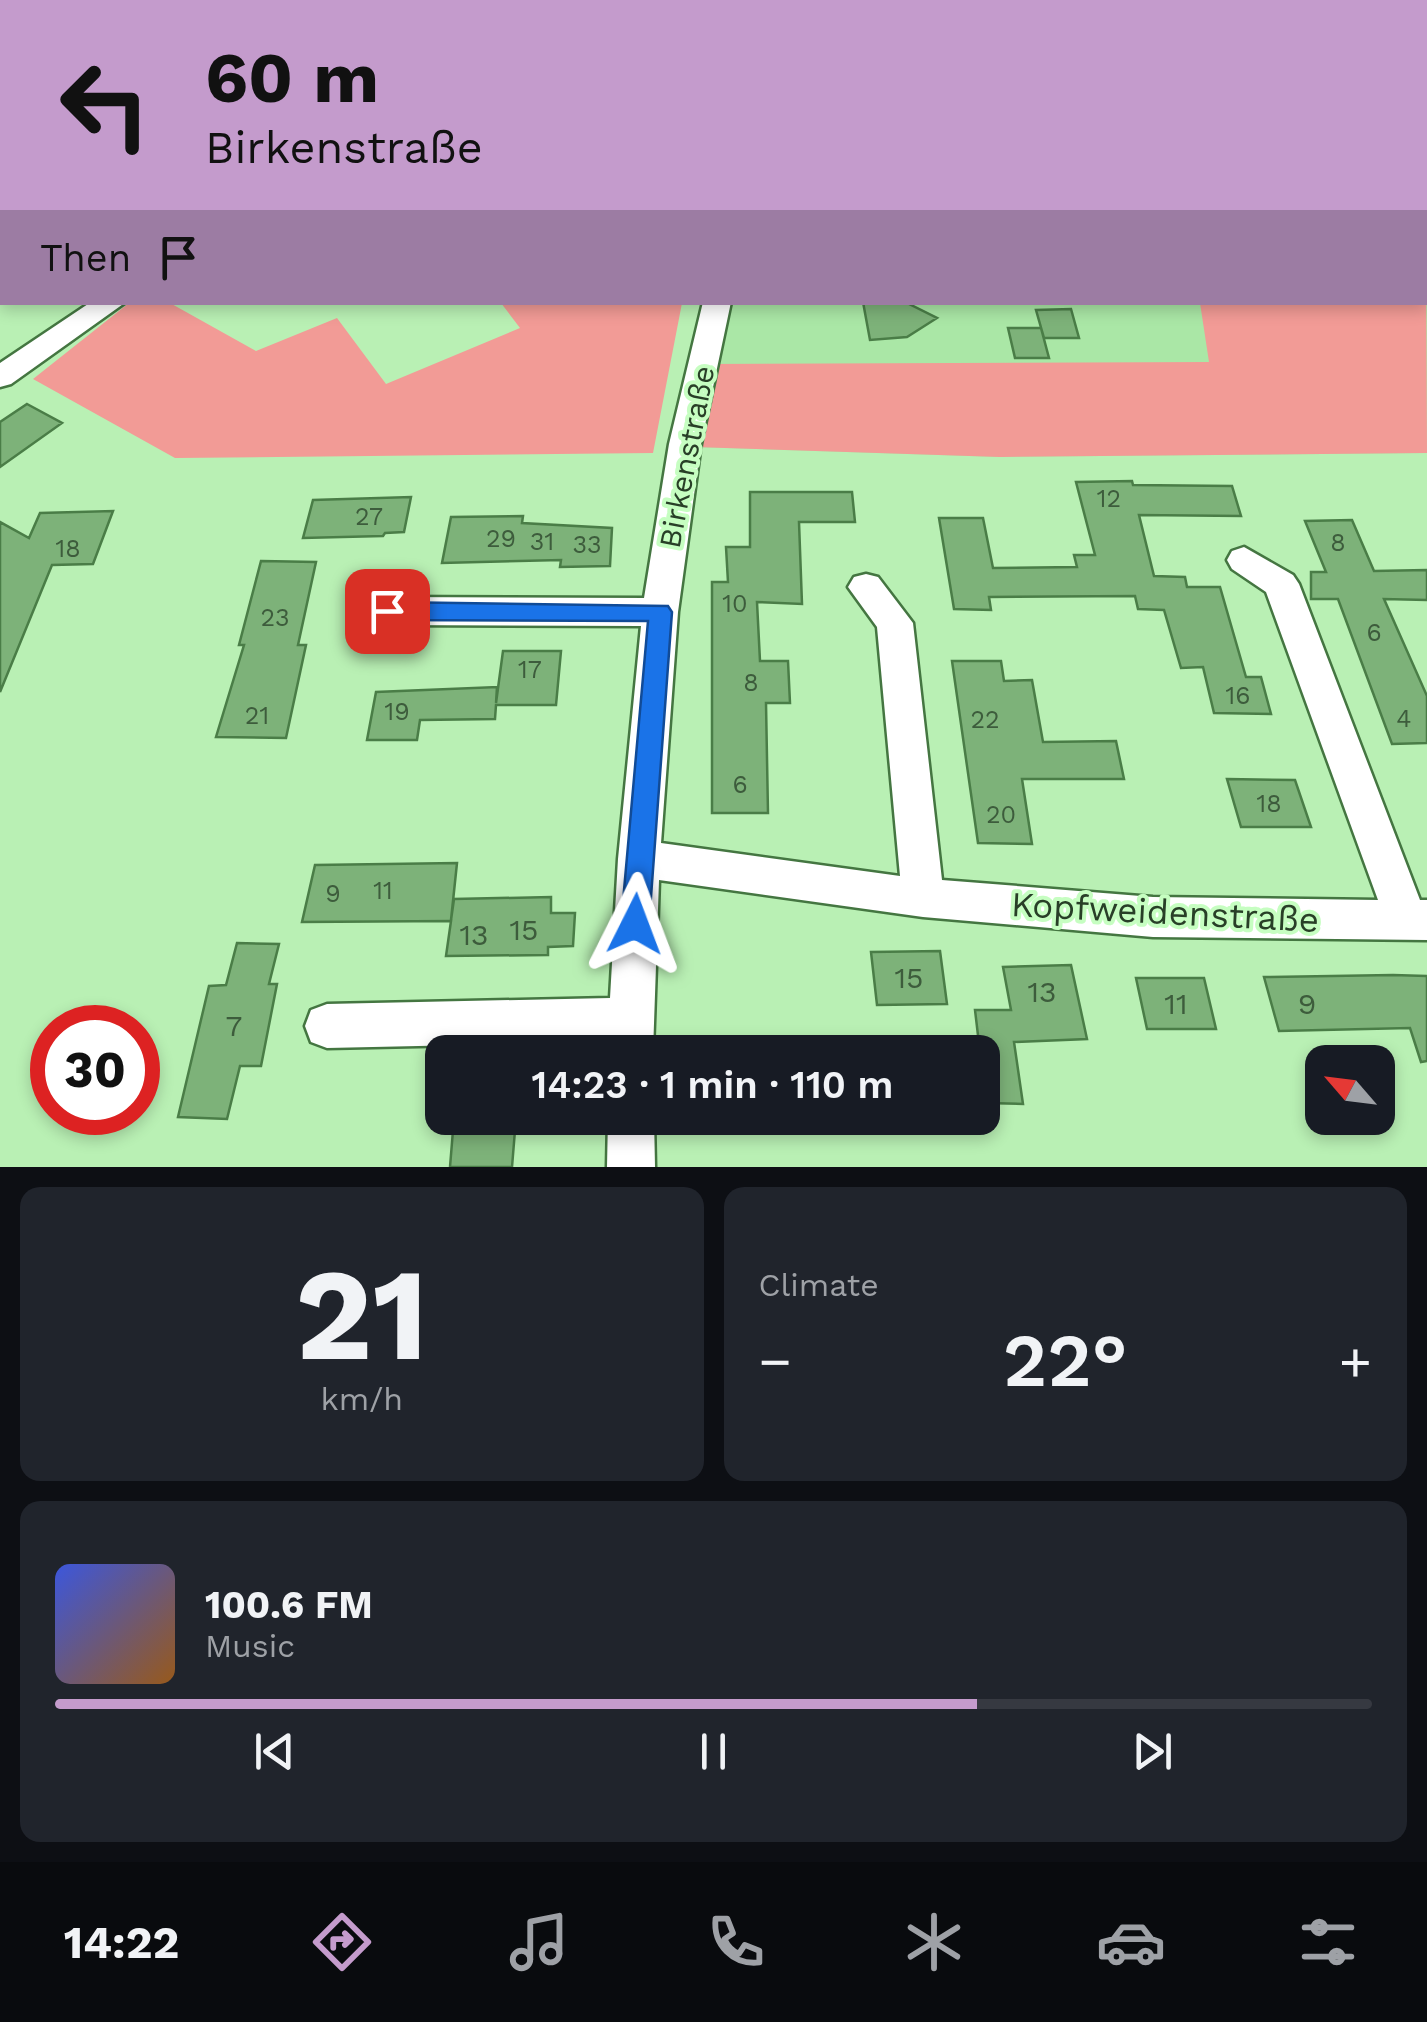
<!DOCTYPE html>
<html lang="en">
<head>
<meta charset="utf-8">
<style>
  :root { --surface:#171b24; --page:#20242c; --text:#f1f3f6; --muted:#9ea1a6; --line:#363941; --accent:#c49bcc }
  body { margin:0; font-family:"Work Sans",sans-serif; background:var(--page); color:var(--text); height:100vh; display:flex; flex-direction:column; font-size:38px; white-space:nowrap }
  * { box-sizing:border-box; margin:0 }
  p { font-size:32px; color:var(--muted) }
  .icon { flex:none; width:55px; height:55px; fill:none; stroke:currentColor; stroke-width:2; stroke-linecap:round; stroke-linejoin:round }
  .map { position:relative; height:1167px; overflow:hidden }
  .drawer { display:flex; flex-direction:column; gap:20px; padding:20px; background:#0d0f14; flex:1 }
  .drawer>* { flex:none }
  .top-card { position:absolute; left:0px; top:0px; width:1428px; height:305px; box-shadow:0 5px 15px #0003; background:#c49bcc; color:#111; overflow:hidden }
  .needle { width:65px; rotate:298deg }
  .fabs { position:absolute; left:1305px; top:1045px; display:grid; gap:20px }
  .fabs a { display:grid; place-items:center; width:90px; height:90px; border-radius:20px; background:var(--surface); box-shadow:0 5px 15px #0003; font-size:50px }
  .speed { position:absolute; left:30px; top:1005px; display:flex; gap:20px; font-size:50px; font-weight:700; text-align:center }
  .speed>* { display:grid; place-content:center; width:130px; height:130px; border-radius:50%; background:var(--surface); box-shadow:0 5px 15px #0003; line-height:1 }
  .speed .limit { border:15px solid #d22; background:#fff; color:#111 }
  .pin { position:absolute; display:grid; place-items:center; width:85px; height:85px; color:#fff; margin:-42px; border-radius:20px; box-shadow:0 5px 15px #0006 }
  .me { position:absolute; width:110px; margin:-55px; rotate:3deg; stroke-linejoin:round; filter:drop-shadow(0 0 8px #0008) }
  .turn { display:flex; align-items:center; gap:35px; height:210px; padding:0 40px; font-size:45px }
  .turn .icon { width:130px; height:130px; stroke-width:2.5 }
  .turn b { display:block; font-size:70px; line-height:85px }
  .then { display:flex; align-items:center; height:95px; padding:0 40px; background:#0003; gap:20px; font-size:38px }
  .big { font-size:75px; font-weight:600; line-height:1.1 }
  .drawer .tile { flex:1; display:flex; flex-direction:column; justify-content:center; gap:15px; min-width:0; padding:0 35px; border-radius:20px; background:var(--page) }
  .drawer .dial { align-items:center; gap:0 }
  .dial b { font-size:130px; line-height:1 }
  .song { display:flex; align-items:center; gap:30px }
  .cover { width:120px; height:120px; border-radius:15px; background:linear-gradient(135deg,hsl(230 70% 55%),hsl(30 70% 35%)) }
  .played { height:10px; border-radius:5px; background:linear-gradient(90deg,var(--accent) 70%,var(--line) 70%) }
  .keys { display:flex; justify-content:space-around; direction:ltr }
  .heat { display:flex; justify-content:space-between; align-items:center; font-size:55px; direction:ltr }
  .drawer .tiles { flex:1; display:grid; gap:20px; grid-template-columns:1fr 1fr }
  .tile:last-child { grid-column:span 2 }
  .trip { position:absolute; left:425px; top:1035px; width:575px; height:100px; border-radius:20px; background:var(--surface); box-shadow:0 5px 15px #0003; font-weight:600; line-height:100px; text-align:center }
  .dock { display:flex; height:160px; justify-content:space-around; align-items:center; background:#090b0e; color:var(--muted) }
  .dock .icon { width:70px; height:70px }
  .dock .current { color:var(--accent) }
  .dock b { font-size:45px; color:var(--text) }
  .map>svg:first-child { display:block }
  .built { fill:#aae7a6 }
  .green { fill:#f29b96 }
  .building { fill:#7db279; stroke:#4a7d47; stroke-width:2.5 }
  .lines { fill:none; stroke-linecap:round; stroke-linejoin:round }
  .minor-casing { stroke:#447641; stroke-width:5 }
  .secondary-casing { stroke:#447641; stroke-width:55 }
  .minor { fill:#fff; fill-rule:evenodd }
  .secondary { stroke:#fff; stroke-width:50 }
  .route { fill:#1a73e8; stroke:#114b97; stroke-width:2.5 }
  .labels { text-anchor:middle; stroke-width:8; stroke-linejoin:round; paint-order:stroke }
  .number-label { font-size:25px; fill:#3d5c3c }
  .street-label { font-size:30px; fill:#283f27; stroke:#c6fec1 }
  .near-number-label { font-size:30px; fill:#3d5c3c }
  .near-street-label { font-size:35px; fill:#283f27; stroke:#c6fec1 }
</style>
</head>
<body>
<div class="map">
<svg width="1427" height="1167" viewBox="0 0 1427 1167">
  <rect width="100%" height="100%" fill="#b9f0b4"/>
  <path class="built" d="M 771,0 L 1427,0 L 1427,453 L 1000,457 L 694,447 L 719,303 L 1425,302 L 1425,2 Z"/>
  <path class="green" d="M 1425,52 L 1427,453 L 1000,457 L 694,447 L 708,364 L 1209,362 L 1200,303 L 1425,302 Z
    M 129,303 L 170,303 L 256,351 L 337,318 L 386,384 L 520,328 L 501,303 L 682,303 L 653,453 L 175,458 L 33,379 Z"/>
  <path class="building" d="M 863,302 L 905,302 L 937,318 L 907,337 L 870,340 Z
    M 1071,309 L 1079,338 L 1044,338 L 1036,310 Z
    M 1008,328 L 1041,328 L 1049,358 L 1015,358 Z
    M 27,404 L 62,423 L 0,467 L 0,422 Z
    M 1132,481 L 1133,485 L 1232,486 L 1241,516 L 1139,515 L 1154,576 L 1185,577 L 1187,587 L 1220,587 L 1246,677 L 1261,677 L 1271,714 L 1214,713 L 1203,667 L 1181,668 L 1164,610 L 1138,609 L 1135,596 L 989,597 L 991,610 L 954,609 L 939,518 L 983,518 L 993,568 L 1077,567 L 1074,555 L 1095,555 L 1076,482 Z
    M 750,492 L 852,492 L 855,522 L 799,522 L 802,604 L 757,602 L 760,661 L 788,661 L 790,703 L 766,703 L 768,813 L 712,813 L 712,582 L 728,582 L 726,547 L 750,547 Z
    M 411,497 L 404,532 L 385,533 L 383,536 L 303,538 L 313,500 Z
    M 113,511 L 93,564 L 52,565 L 0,692 L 0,522 L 29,538 L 40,513 Z
    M 523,516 L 522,523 L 612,528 L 610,566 L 560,567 L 561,560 L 442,563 L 451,517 Z
    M 1352,520 L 1374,571 L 1427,570 L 1427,600 L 1384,599 L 1427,696 L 1427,743 L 1392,744 L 1338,599 L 1311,599 L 1311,572 L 1326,572 L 1305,521 Z
    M 261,561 L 316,562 L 298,645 L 306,645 L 286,738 L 216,737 L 244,645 L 239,645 Z
    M 503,651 L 561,651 L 556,705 L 496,705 L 495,719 L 420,720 L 417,740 L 367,740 L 376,692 L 497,687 L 496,703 Z
    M 952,661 L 1001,661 L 1004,681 L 1032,680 L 1043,742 L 1116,741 L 1124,779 L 1022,779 L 1032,844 L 978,843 Z
    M 1227,779 L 1295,780 L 1311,827 L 1241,827 Z
    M 457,863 L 451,920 L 454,899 L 551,897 L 551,913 L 575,913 L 573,946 L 548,947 L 548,955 L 446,956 L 451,921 L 302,922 L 315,865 Z
    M 237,943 L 279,944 L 269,984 L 277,984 L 261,1066 L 240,1066 L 227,1119 L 178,1117 L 209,986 L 226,985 Z
    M 940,951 L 947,1004 L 877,1005 L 871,952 Z
    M 1071,965 L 1087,1039 L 1014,1042 L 1023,1104 L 986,1103 L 975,1010 L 1011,1010 L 1003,967 Z
    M 1393,975 L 1427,976 L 1427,1061 L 1421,1062 L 1410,1028 L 1279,1031 L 1264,977 Z
    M 1136,978 L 1204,978 L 1216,1029 L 1147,1029 Z
    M 454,1118 L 516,1118 L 512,1167 L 450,1167 Z"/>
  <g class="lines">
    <g class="minor-casing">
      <path id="minor" d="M 419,0 L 442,0 L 443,2 L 421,2 Z
        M 768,0 L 790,0 L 790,2 L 768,2 Z
        M 91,302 L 126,302 L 11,384 L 0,387 L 0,363 Z
        M 703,302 L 731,302 L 701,444 L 678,612 L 661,843 L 900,876 L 877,627 L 848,587 L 854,577 L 866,574 L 878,577 L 913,623 L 942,880 L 1153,897 L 1378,900 L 1266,592 L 1232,569 L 1227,560 L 1232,551 L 1244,547 L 1293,575 L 1299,584 L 1420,900 L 1427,900 L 1427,940 L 1153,937 L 923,917 L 659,880 L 653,1052 L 607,1052 L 608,1042 L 327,1048 L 311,1042 L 305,1026 L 311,1010 L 327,1004 L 610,998 L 618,859 L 641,626 L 387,625 L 374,621 L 369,611 L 374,601 L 387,597 L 644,598 L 669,444 Z
        M 608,1118 L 654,1118 L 655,1167 L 607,1167 Z"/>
    </g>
    <g class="secondary-casing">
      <path id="secondary" d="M 350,2 L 360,0
        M 0,92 L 2,91"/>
    </g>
    <use href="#minor" class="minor"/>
    <use href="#secondary" class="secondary"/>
  </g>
  <path class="route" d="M 387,602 L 668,606 L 672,612 L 649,924 L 645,933 L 635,936 L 625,933 L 621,924 L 648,621 L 387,620 L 376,611 Z"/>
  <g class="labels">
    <g class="number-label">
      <text x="1109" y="507">12</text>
      <text x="369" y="525">27</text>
      <text x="501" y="547">29</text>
      <text x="542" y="550">31</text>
      <text x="1338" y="551">8</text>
      <text x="587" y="553">33</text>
      <text x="68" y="557">18</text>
      <text x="735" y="612">10</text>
      <text x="275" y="626">23</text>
      <text x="1374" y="641">6</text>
      <text x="530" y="678">17</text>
      <text x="751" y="691">8</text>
      <text x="1238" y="704">16</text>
      <text x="397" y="720">19</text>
      <text x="257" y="724">21</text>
      <text x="1404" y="727">4</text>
      <text x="985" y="728">22</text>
      <text x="740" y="793">6</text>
      <text x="1269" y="812">18</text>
      <text x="1001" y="823">20</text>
      <text x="383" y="899">11</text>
      <text x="333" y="902">9</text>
    </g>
    <g class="street-label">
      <text transform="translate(687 457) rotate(-79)" y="10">Birkenstraße</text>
    </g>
    <g class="near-number-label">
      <text x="524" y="940">15</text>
      <text x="474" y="945">13</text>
      <text x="909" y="988">15</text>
      <text x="1042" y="1002">13</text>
      <text x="1176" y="1014">11</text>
      <text x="1307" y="1014">9</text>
      <text x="234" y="1036">7</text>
    </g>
    <g class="near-street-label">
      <text transform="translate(1165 912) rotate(3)" y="12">Kopfweidenstraße</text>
    </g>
  </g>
</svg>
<div class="fabs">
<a><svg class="needle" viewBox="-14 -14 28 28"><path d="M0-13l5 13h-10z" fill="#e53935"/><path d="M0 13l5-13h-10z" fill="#9ea1a6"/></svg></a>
</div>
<div class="speed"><div class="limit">30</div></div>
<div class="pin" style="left:387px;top:611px;background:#d93025"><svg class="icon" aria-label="arrive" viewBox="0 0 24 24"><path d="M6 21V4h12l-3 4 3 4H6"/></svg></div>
<svg class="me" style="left:635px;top:924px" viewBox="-20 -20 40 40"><path d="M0-17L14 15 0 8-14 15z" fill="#1a73e8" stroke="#fff" stroke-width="4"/></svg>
<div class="trip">14:23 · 1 min · 110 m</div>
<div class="top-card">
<div class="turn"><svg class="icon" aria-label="left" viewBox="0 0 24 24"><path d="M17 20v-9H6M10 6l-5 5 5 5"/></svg><div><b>60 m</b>Birkenstraße</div></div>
<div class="then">Then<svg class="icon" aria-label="arrive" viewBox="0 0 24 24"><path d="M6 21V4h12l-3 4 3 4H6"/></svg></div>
</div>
</div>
<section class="drawer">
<div class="tiles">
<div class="tile dial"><b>21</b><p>km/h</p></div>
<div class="tile"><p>Climate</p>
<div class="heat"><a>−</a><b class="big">22°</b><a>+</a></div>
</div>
<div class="tile">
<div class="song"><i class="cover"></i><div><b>100.6 FM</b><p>Music</p></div></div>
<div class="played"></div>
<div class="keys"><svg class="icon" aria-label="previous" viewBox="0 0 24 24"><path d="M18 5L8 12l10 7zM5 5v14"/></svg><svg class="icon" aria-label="pause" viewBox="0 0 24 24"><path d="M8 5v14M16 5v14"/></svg><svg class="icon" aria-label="next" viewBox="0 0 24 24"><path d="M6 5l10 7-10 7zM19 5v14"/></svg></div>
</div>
</div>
</section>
<nav class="dock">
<b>14:22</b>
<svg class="icon current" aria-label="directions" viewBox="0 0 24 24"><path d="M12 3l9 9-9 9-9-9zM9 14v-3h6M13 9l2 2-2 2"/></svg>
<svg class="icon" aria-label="music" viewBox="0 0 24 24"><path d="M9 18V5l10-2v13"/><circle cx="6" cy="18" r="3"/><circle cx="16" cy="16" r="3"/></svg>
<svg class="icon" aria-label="phone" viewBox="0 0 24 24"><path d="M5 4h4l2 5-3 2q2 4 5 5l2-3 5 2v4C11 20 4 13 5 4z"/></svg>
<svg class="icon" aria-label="climate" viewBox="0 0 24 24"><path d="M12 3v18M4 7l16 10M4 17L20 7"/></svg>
<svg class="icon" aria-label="car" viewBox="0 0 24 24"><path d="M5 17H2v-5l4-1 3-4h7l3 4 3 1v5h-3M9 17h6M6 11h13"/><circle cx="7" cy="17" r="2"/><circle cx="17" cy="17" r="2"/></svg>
<svg class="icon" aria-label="filters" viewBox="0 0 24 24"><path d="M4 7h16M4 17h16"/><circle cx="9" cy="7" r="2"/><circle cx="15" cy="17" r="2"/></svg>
</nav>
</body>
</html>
